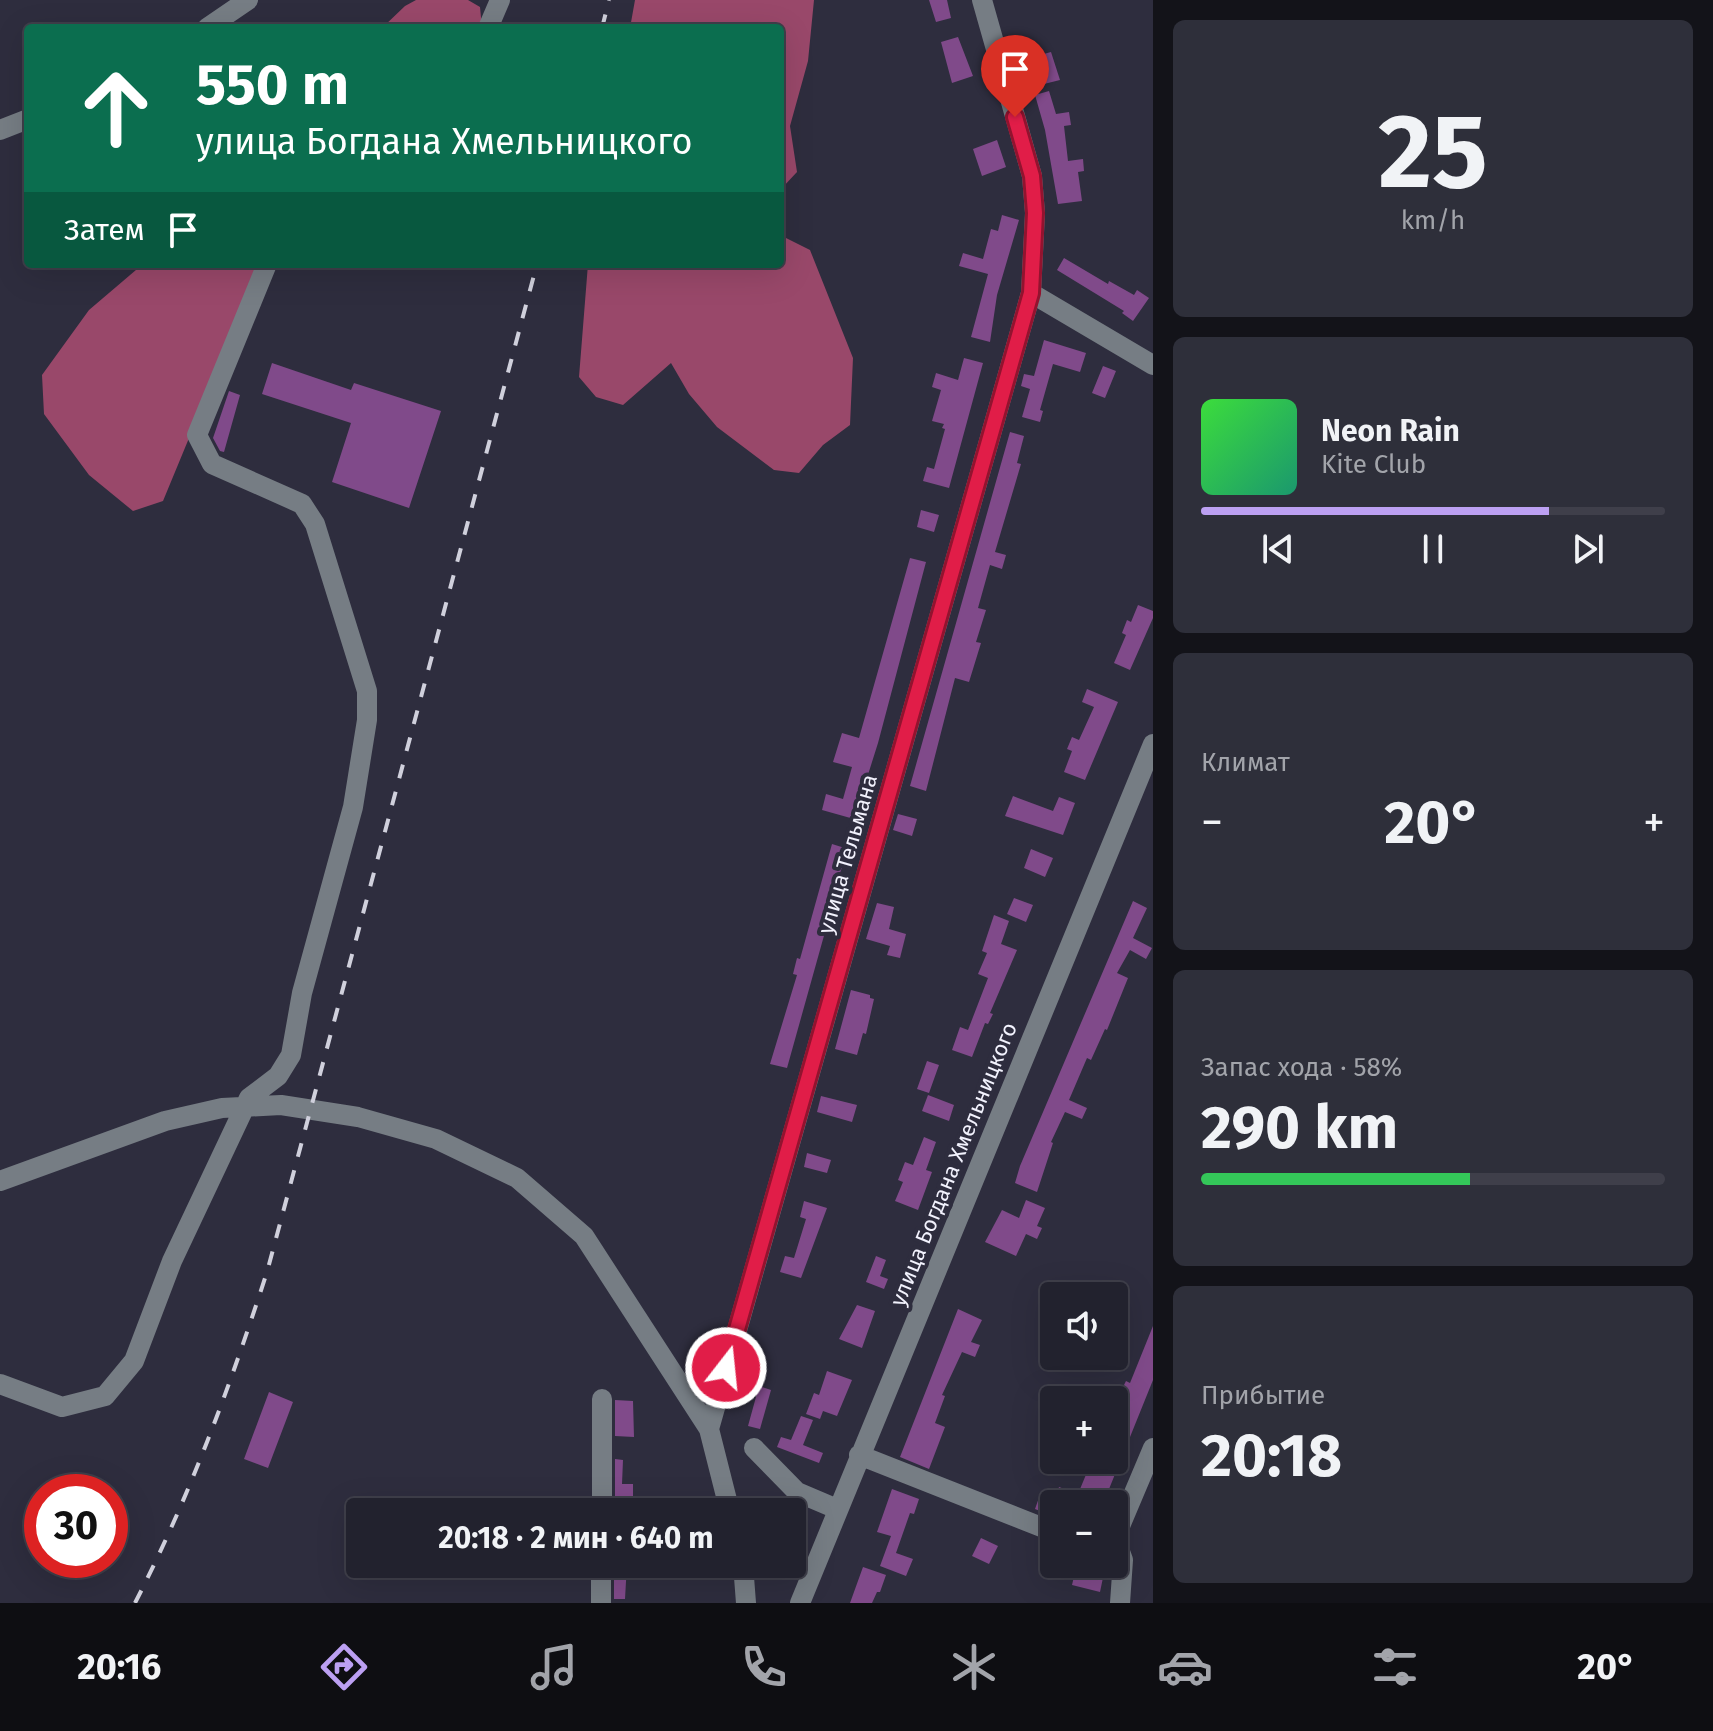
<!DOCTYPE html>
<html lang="ru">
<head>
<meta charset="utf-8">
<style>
  :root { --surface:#22222e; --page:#2e2f3a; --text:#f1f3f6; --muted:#a2a4aa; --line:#3f3f4a; --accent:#bca0f2 }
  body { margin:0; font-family:"Fira Sans",sans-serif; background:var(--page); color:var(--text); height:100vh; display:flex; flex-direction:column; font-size:30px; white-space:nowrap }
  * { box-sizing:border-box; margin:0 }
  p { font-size:26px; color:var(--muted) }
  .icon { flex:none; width:44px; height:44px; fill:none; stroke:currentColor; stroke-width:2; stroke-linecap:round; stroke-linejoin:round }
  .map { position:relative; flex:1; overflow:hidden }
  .panel { display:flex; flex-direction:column; gap:20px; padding:20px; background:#131319; width:560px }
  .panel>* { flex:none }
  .banner { position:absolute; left:24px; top:24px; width:760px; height:244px; border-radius:8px; box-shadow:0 8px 32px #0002,0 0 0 2px var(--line); background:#0b6e4f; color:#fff; overflow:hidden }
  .controls { position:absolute; left:1040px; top:1282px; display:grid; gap:16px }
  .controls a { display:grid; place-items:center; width:88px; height:88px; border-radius:8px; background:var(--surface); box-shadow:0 8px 32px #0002,0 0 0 2px var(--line); font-size:40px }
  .speed { position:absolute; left:24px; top:1474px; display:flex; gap:16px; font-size:40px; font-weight:700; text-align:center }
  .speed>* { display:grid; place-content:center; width:104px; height:104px; border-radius:50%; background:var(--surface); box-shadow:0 8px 32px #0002,0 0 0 2px var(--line); line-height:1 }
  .speed .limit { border:12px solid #d22; background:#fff; color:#111 }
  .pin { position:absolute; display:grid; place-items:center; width:68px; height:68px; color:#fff; margin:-82px -34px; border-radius:50% 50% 50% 0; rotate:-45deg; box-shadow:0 0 8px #0007 }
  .pin .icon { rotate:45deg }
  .me { position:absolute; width:88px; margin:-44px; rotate:16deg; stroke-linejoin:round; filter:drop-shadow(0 0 6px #0008) }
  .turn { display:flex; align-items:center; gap:28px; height:168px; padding:0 40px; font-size:36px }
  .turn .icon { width:104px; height:104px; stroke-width:2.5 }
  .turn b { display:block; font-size:56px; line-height:68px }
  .then { display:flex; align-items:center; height:76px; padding:0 40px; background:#0003; gap:16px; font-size:30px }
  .big { font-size:60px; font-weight:700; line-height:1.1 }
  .panel .tile { flex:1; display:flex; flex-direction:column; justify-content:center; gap:12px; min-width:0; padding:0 28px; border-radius:12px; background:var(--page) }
  .panel .dial { align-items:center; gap:0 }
  .dial b { font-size:104px; line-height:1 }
  .song { display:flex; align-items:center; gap:24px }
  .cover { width:96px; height:96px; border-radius:12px; background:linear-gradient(135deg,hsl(120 70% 55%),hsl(160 70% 35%)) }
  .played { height:8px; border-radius:4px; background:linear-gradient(90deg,var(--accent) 75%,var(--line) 75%) }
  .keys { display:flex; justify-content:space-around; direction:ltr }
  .heat { display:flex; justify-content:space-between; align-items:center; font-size:44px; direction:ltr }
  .charge { height:12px; border-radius:6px; background:linear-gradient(90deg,#34c759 58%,var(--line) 0) }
  .trip { position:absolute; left:346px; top:1498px; width:460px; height:80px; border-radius:8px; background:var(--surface); box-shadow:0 8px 32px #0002,0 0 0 2px var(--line); font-weight:700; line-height:80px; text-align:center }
  .menu { display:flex; height:128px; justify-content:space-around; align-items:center; background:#0e0e12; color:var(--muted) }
  .menu .icon { width:56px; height:56px }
  .menu .current { color:var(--accent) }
  .menu b { font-size:36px; color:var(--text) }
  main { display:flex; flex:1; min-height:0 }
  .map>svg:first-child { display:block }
  .forest { fill:#99486a }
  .building { fill:#804a8a }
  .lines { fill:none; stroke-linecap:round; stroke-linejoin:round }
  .minor { stroke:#767d84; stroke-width:20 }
  .rail { stroke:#d0d0dc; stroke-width:4; stroke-dasharray:14 14; stroke-linecap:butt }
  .route-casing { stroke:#92132f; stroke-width:20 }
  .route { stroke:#e11d48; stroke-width:14 }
  .labels { text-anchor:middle; stroke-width:8; stroke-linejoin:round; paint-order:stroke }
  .street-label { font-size:22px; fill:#f2f2fd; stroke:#2e2d3e }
</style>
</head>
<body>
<main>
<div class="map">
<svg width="1153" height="1603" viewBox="0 0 1153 1603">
  <rect width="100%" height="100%" fill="#2e2d3e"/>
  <path class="forest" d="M 416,0 L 468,0 L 480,7 L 482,28 L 382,28 L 405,6 Z
    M 635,0 L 814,0 L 808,61 L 790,126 L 797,172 L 782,188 L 780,28 L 630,28 Z
    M 780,235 L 810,250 L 853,358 L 850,425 L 823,445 L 799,473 L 774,470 L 717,427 L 689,394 L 671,363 L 623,405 L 596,397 L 579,377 L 588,264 L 780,264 Z
    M 143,264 L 261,264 L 163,501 L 133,511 L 89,475 L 44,414 L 42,375 L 89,310 Z"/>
  <path class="building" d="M 929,0 L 947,0 L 951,18 L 936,22 Z
    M 958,37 L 973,76 L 952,83 L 941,42 Z
    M 1051,52 L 1060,80 L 1044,84 L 1041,68 L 1032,70 L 1029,58 Z
    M 1049,91 L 1056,114 L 1069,112 L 1071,125 L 1064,126 L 1068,161 L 1083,159 L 1084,171 L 1078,172 L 1082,201 L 1058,204 L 1045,130 L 1035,95 Z
    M 997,140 L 1006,167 L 982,176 L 973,149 Z
    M 1002,215 L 1019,220 L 997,295 L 990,342 L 971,337 L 988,274 L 959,266 L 963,253 L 983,259 L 991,229 L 998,231 Z
    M 1064,258 L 1108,284 L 1109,281 L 1134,295 L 1137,290 L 1149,298 L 1133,321 L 1122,313 L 1124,311 L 1057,270 Z
    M 1044,340 L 1086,353 L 1080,372 L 1053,364 L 1040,410 L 1043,411 L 1040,422 L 1022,417 L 1030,389 L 1021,386 L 1024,374 L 1034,376 Z
    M 964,358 L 983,363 L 949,488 L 923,481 L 927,467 L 934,469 L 945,429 L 942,428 L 944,424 L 932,421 L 941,390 L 932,387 L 936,373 L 958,380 Z
    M 272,363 L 351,390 L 354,383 L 441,411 L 409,508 L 332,482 L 351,423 L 262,394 Z
    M 1103,366 L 1116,371 L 1105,398 L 1092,393 Z
    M 229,391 L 240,395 L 224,452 L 220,451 L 213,438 Z
    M 1010,432 L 1024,436 L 1017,463 L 1021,464 L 995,552 L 1006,555 L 1002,569 L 990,565 L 978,608 L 986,610 L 976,642 L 981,643 L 969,682 L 955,678 L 926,791 L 910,786 Z
    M 921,510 L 939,515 L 934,532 L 917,527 Z
    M 910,558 L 926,562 L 878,743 L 854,819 L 822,810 L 826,794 L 843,799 L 852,767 L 833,762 L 842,733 L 859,738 Z
    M 1138,605 L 1153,611 L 1153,618 L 1130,670 L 1114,663 L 1126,635 L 1122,633 L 1127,620 L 1131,622 Z
    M 1087,689 L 1118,702 L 1085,780 L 1064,772 L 1072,751 L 1067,749 L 1072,737 L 1079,740 L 1094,707 L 1082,702 Z
    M 1013,796 L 1053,811 L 1059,797 L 1075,803 L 1063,835 L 1005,816 Z
    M 898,814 L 917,819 L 912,836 L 893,830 Z
    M 832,844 L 848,849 L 829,906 L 832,907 L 787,1068 L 770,1064 L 797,975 L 793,974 L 797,958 L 800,959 Z
    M 1031,849 L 1053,858 L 1045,877 L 1024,868 Z
    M 1014,898 L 1033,905 L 1026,922 L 1007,914 Z
    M 1133,901 L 1147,908 L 1133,938 L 1152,948 L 1146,959 L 1130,950 L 1117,973 L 1128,978 L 1107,1030 L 1105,1029 L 1091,1060 L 1087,1058 L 1069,1100 L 1087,1108 L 1082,1119 L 1065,1112 L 1051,1142 L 1053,1143 L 1037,1192 L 1015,1183 L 1020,1166 Z
    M 877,903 L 894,907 L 889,929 L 906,934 L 900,958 L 887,955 L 890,946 L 866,939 Z
    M 994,915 L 1009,921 L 1001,944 L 1017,950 L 990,1013 L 993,1014 L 988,1024 L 985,1023 L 972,1057 L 952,1050 L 960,1027 L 968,1030 L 988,978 L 978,974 L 987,953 L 982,951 Z
    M 851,990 L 870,995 L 870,998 L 874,999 L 866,1034 L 863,1033 L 857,1055 L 835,1049 Z
    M 927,1061 L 939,1065 L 929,1093 L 917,1089 Z
    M 928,1095 L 954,1105 L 949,1121 L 922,1111 Z
    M 821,1096 L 857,1105 L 852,1122 L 817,1112 Z
    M 924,1137 L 936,1142 L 926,1170 L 932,1172 L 918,1210 L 895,1201 L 903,1182 L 898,1180 L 905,1162 L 913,1165 Z
    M 807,1153 L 831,1160 L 827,1173 L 804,1167 Z
    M 1026,1200 L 1045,1208 L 1037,1226 L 1042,1228 L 1037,1239 L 1026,1234 L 1016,1256 L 985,1242 L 1002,1210 L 1019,1218 Z
    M 804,1201 L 827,1208 L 801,1278 L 780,1272 L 785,1256 L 794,1258 L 806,1219 L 800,1217 Z
    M 876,1256 L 886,1260 L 880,1276 L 888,1279 L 884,1289 L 866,1282 Z
    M 857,1305 L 875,1311 L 862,1348 L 839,1339 Z
    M 958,1309 L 982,1320 L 971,1342 L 980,1345 L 975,1357 L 962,1352 L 942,1395 L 945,1396 L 935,1423 L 945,1427 L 929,1469 L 900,1457 Z
    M 1153,1326 L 1153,1380 L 1105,1499 L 1091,1493 L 1089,1499 L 1101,1504 L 1074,1504 L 1056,1497 L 1050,1515 L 1035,1509 L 1041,1492 L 1056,1497 L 1059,1487 L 1078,1494 L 1092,1460 L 1114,1460 L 1116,1401 L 1126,1381 L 1130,1383 Z
    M 827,1371 L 852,1380 L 837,1416 L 823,1411 L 820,1419 L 806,1414 L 814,1393 L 819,1395 Z
    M 759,1386 L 771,1390 L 760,1429 L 748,1426 Z
    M 269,1392 L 293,1402 L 268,1468 L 244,1459 Z
    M 615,1400 L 633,1401 L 634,1437 L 615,1436 Z
    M 801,1416 L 813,1420 L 803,1445 L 823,1453 L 819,1463 L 777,1447 L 781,1437 L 791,1440 Z
    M 615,1459 L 623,1460 L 622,1484 L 633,1484 L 633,1503 L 625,1502 L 626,1512 L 615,1512 Z
    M 892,1489 L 919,1499 L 914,1514 L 910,1513 L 896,1553 L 913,1559 L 906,1576 L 880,1566 L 891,1536 L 877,1532 Z
    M 981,1538 L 998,1546 L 989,1564 L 972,1556 Z
    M 614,1564 L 627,1564 L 625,1599 L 614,1599 Z
    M 1077,1564 L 1105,1568 L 1100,1592 L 1072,1585 Z
    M 863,1567 L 886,1575 L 880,1592 L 877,1592 L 872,1603 L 850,1603 Z"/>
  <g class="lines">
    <path class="minor" d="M 982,0 L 1032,176 L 1035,213 L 1031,293 L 1153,365
      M 207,28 L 248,0
      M 488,28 L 500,0
      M 0,130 L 28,119
      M 0,1181 L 165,1121 L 222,1108 L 281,1105 L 358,1117 L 436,1139 L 517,1178 L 584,1236 L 709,1429 L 730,1512
      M 0,1384 L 62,1407 L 105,1396 L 134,1361 L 172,1261 L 249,1098 L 278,1076 L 291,1055 L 302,993 L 353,807 L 367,720 L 367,691 L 315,524 L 302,504 L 212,464 L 197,435 L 267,264
      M 709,1429 L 1031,293
      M 754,1448 L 797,1492 L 837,1509
      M 859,1455 L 1054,1532
      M 602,1512 L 602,1399
      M 1115,1538 L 1153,1448
      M 1115,1538 L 1123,1560 L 1120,1603
      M 743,1564 L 746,1603
      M 601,1603 L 601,1564
      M 800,1603 L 1153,744"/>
    <path class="rail" d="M 602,28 L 609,0
      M 135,1603 C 190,1496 230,1386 267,1272 L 537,264"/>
  </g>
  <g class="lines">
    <g class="route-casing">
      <path id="route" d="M 726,1368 L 1031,293 L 1035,213 L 1032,176 L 1015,117"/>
    </g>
    <use href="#route" class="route"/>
  </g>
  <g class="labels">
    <g class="street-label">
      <text transform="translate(847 854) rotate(-74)" y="8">улица Тельмана</text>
      <text transform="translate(953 1164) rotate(-68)" y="8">улица Богдана Хмельницкого</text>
    </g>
  </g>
</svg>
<div class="controls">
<a><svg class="icon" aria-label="sound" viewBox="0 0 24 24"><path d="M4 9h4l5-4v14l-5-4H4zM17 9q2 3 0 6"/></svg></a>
<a>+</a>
<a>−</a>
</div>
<div class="speed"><div class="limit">30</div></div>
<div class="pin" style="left:1015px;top:117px;background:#d93025"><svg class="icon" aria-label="arrive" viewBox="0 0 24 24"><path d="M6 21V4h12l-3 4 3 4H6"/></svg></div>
<svg class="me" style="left:726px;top:1368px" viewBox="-20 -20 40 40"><circle r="17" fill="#e11d48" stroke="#fff" stroke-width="3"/><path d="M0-11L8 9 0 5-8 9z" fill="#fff"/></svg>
<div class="trip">20:18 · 2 мин · 640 m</div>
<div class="banner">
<div class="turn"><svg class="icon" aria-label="ahead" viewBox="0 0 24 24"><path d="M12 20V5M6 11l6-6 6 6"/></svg><div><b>550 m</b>улица Богдана Хмельницкого</div></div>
<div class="then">Затем<svg class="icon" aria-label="arrive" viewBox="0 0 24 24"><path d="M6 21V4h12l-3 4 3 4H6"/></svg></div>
</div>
</div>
<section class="panel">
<div class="tile dial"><b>25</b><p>km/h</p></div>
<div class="tile">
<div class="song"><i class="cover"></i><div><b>Neon Rain</b><p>Kite Club</p></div></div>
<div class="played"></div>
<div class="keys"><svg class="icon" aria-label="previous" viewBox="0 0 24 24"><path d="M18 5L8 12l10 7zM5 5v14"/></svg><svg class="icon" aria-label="pause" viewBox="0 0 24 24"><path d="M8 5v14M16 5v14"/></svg><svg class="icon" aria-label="next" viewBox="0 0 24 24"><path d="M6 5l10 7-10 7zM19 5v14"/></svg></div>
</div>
<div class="tile"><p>Климат</p>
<div class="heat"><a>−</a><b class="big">20°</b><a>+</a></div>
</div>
<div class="tile"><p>Запас хода · 58%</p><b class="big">290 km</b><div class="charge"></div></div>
<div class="tile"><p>Прибытие</p><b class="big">20:18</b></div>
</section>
</main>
<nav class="menu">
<b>20:16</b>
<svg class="icon current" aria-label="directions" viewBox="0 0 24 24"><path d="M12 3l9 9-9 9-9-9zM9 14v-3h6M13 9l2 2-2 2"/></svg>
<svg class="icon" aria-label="music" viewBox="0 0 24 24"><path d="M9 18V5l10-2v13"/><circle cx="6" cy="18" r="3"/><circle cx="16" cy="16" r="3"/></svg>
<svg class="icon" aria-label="phone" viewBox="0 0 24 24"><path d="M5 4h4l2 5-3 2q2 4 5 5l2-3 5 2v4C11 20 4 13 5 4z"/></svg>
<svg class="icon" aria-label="climate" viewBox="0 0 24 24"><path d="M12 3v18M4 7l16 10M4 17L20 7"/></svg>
<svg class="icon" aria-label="car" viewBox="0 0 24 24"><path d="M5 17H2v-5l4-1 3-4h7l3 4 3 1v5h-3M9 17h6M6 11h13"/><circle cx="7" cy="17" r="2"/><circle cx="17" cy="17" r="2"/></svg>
<svg class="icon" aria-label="filters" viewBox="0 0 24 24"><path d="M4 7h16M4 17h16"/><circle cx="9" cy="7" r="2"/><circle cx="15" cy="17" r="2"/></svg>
<b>20°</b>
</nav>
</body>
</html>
